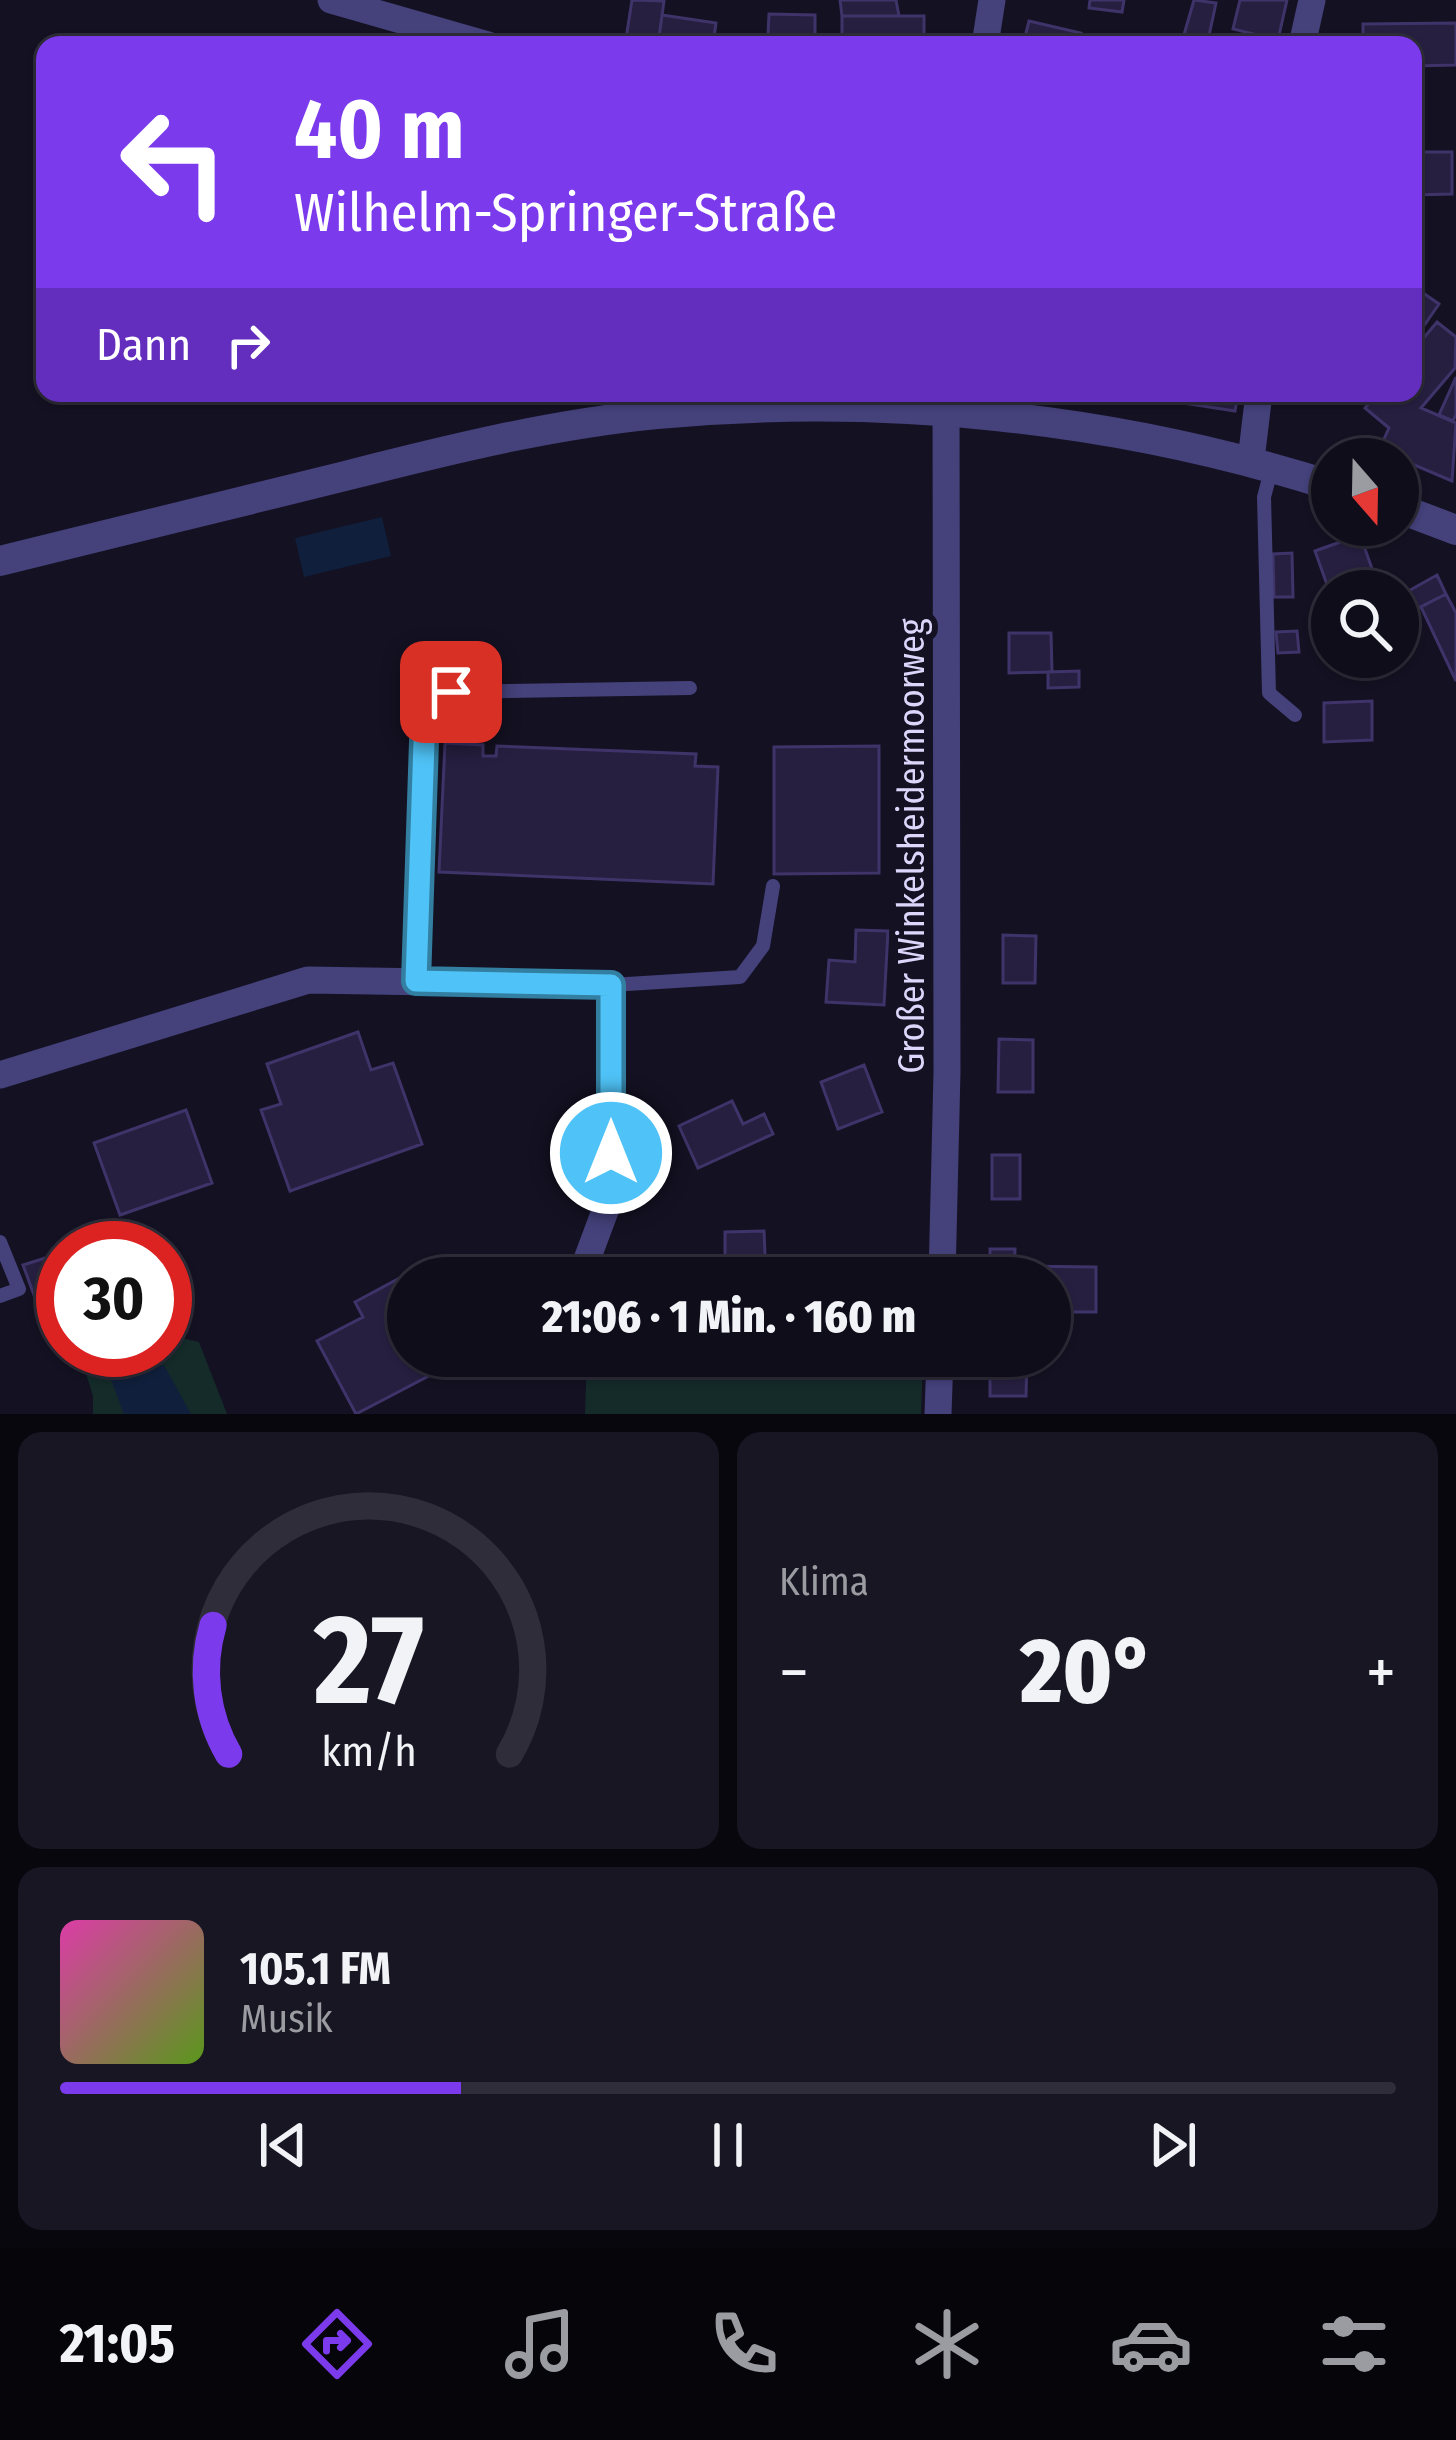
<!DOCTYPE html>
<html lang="de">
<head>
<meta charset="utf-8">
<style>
  :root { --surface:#0f0d1a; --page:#181623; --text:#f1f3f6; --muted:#9b9ca2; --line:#2f2d39; --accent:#7c3aed }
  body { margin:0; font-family:"Fira Sans Condensed",sans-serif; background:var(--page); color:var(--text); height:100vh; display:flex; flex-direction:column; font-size:45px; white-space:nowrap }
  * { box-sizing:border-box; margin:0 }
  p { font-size:39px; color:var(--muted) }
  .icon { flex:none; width:66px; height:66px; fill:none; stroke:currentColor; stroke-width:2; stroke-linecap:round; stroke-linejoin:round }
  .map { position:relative; height:1414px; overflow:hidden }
  .drawer { display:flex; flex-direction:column; gap:18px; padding:18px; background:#08070e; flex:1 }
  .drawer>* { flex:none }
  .top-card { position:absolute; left:36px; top:36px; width:1386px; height:366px; border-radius:24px; box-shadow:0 3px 9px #0004,0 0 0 3px var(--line); background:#7c3aed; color:#fff; overflow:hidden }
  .needle { width:78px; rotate:160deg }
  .controls { position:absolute; left:1311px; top:438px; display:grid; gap:24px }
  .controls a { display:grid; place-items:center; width:108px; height:108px; border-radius:50%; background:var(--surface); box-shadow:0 3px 9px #0004,0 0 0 3px var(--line); font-size:60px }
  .speed { position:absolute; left:36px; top:1221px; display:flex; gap:24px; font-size:60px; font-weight:700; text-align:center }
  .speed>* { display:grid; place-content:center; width:156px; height:156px; border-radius:50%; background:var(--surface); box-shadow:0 3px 9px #0004,0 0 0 3px var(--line); line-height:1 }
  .speed .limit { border:18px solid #d22; background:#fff; color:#111 }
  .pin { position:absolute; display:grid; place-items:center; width:102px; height:102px; color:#fff; margin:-51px; border-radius:24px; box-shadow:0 6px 18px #0006 }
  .me { position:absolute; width:132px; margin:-66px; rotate:0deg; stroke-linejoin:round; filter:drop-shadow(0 0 9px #0008) }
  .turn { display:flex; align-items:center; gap:42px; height:252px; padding:0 60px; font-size:54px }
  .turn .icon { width:156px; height:156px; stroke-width:2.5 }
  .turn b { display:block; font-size:84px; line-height:102px }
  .then { display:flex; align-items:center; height:114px; padding:0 60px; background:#0003; gap:24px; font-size:45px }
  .big { font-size:90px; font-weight:800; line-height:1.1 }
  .drawer .tile { flex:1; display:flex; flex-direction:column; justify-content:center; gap:18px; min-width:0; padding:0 42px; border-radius:24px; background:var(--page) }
  .drawer .dial { align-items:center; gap:0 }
  .dial svg { height:312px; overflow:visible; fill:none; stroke:var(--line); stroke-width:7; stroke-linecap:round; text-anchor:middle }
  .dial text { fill:var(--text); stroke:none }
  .song { display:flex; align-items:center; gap:36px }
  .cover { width:144px; height:144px; border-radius:18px; background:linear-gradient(135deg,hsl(320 70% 55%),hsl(90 70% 35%)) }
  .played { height:12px; border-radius:6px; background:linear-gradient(90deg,var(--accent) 30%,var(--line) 30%) }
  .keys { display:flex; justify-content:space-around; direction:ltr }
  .heat { display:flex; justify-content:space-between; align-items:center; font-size:66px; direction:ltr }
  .drawer .tiles { flex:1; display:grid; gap:18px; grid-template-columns:1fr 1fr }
  .tile:last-child { grid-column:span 2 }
  .trip { position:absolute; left:387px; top:1257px; width:684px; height:120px; border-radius:60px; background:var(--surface); box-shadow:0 3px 9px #0004,0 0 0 3px var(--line); font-weight:800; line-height:120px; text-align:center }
  .tabs { display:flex; height:192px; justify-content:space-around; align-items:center; background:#06050a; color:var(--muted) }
  .tabs .icon { width:84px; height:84px }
  .tabs .current { color:var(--accent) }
  .tabs b { font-size:54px; color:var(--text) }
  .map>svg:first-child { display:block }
  .green { fill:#142b2a }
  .water { fill:#101f3b }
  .building { fill:#261f40; stroke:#3f3469; stroke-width:3 }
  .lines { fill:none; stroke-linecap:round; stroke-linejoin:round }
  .service { stroke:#44417b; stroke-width:14 }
  .minor { stroke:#44417b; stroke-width:27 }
  .tertiary { stroke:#44417b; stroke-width:30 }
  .route-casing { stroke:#337fa1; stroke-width:30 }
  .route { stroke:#4fc3f7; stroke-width:21 }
  .labels { text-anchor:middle; stroke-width:12; stroke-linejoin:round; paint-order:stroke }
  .street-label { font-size:36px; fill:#dbd6fa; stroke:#141122 }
</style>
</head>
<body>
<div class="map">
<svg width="1456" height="1414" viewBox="0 0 1456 1414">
  <rect width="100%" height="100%" fill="#141122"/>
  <path class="green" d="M 165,1334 L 199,1342 L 227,1414 L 93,1414 L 93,1396 L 83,1364 L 118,1350 L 165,1350 Z
    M 587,1356 L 923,1358 L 921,1414 L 585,1414 Z"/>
  <path class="water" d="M 382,517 L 391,556 L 304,577 L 295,538 Z
    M 164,1365 L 191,1414 L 124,1414 L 109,1374 Z"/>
  <path class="building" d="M 632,0 L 664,1 L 658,45 L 625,45 Z
    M 840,0 L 896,0 L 899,16 L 842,16 Z
    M 1090,0 L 1124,0 L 1122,12 L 1089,8 Z
    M 1194,0 L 1216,3 L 1207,45 L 1181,45 Z
    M 1240,0 L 1287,0 L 1278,40 L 1233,29 Z
    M 769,14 L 815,15 L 815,37 L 768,35 Z
    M 662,15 L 716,23 L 713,45 L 658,45 Z
    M 842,16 L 924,16 L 924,45 L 842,45 Z
    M 1029,21 L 1081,33 L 1078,45 L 1023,45 Z
    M 1456,23 L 1456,65 L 1413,66 L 1413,45 L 1363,45 L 1363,24 Z
    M 1413,152 L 1452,152 L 1452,194 L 1413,195 Z
    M 1413,286 L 1439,304 L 1421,330 L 1413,325 Z
    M 1437,322 L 1456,337 L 1455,368 L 1421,408 L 1456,423 L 1452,481 L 1379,450 L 1389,428 L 1365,408 L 1378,393 L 1413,393 L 1413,333 L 1422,340 Z
    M 1456,377 L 1456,414 L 1453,421 L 1439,415 Z
    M 1184,393 L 1238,393 L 1235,411 L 1183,403 Z
    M 1360,535 L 1380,591 L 1332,591 L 1331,622 L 1322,596 L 1330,593 L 1315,551 Z
    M 1292,553 L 1293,597 L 1274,597 L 1273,554 Z
    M 1437,575 L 1446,594 L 1412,611 L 1403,594 Z
    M 1446,594 L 1456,613 L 1456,681 L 1421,607 Z
    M 1297,631 L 1299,652 L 1278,653 L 1276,632 Z
    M 1009,633 L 1051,633 L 1052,672 L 1009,673 Z
    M 1079,671 L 1079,687 L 1048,688 L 1048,672 Z
    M 1372,701 L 1372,740 L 1324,742 L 1324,703 Z
    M 445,743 L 483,745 L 483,756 L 496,756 L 497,746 L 696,754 L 695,766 L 718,767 L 713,884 L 439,872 Z
    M 879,746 L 879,873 L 774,874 L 774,747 Z
    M 856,930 L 888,931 L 884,1005 L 826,1002 L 829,960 L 855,962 Z
    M 1003,935 L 1036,936 L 1035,983 L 1003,983 Z
    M 358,1032 L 371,1070 L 393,1063 L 422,1144 L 290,1191 L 261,1110 L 281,1104 L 267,1064 Z
    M 999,1039 L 1033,1040 L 1033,1092 L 998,1092 Z
    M 864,1065 L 882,1112 L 838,1129 L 821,1082 Z
    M 732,1101 L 743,1124 L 764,1114 L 773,1134 L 698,1168 L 679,1126 Z
    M 186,1110 L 212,1183 L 120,1215 L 94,1143 Z
    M 992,1155 L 1020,1155 L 1020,1199 L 992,1199 Z
    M 764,1231 L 766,1278 L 703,1278 L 703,1258 L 725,1258 L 725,1232 Z
    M 990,1249 L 1015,1249 L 1014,1278 L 990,1278 Z
    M 45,1258 L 63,1307 L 63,1330 L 49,1336 L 23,1265 Z
    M 422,1266 L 429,1278 L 452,1266 L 458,1278 L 408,1278 L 408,1356 L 467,1356 L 356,1414 L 317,1341 L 363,1317 L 355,1302 Z
    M 1017,1266 L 1096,1267 L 1096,1312 L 1050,1312 L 1050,1278 L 1017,1278 Z
    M 990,1356 L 1027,1356 L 1026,1396 L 990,1396 Z"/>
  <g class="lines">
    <path class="service" d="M 1272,467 L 1264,497 L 1269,693 L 1295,715
      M 416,981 L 425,713 L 451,692 L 690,688
      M 611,985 L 740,977 L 763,946 L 773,886
      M 0,1242 L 19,1289 L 0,1296"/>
    <path class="minor" d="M 331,0 L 488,45
      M 985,45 L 992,0
      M 1302,45 L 1312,0
      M 1251,460 L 1259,393
      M 0,1075 L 308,980 L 611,985 L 611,1195 L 580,1278
      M 942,1278 L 947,1072 L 946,393
      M 938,1414 L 940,1356"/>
    <path class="tertiary" d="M 1398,508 L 1456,530
      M 0,561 C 115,533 230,504 345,476 C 447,450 552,424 657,414 C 884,393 1116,417 1332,486"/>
  </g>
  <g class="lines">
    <g class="route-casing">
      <path id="route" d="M 451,692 L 425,712 L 416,981 L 611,985 L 611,1153"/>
    </g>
    <use href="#route" class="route"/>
  </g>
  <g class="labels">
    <g class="street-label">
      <text transform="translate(911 846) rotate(-90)" y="13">Großer Winkelsheidermoorweg</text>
    </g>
  </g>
</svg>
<div class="controls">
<a><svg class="needle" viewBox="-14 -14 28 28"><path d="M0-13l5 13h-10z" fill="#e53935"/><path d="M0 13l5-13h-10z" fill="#9b9ca2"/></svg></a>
<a><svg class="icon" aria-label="search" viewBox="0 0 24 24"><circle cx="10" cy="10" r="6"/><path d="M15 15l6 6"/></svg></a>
</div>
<div class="speed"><div class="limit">30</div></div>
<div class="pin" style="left:451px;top:692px;background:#d93025"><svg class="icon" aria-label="arrive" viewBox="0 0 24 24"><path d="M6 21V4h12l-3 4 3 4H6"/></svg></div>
<svg class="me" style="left:611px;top:1153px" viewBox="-20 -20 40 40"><circle r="17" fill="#4fc3f7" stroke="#fff" stroke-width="3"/><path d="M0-11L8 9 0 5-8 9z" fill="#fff"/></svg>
<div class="trip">21:06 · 1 Min. · 160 m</div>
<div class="top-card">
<div class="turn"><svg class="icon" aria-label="left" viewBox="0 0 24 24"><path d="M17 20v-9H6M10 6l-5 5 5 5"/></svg><div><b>40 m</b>Wilhelm-Springer-Straße</div></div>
<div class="then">Dann<svg class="icon" aria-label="right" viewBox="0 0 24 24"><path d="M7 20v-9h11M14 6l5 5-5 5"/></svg></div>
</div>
</div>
<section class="drawer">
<div class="tiles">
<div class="tile dial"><svg viewBox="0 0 100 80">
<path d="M14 69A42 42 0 1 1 86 69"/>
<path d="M14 69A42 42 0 0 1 10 36" stroke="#7c3aed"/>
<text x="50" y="56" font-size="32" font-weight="700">27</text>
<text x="50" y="72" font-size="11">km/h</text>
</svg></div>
<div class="tile"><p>Klima</p>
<div class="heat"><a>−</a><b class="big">20°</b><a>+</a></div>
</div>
<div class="tile">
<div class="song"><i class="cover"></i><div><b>105.1 FM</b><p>Musik</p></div></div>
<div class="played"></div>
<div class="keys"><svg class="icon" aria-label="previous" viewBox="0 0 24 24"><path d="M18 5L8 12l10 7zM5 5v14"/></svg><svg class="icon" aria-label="pause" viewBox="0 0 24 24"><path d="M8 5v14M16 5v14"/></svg><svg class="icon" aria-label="next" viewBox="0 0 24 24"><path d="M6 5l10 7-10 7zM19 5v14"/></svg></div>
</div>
</div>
</section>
<nav class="tabs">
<b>21:05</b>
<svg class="icon current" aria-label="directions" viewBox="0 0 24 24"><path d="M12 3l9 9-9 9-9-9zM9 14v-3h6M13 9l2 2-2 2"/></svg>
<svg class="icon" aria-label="music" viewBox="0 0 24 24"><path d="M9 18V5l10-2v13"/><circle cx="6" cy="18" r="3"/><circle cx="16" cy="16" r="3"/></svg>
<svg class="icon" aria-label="phone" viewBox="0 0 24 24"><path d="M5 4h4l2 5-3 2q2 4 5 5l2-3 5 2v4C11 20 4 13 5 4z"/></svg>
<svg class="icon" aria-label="climate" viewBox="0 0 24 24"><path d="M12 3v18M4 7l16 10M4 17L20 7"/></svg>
<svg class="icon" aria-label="car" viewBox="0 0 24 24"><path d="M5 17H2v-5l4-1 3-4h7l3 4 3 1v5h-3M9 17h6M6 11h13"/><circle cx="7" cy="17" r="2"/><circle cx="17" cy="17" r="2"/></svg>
<svg class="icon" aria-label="filters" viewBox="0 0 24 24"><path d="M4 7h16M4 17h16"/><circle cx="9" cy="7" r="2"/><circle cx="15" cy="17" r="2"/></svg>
</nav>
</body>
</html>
